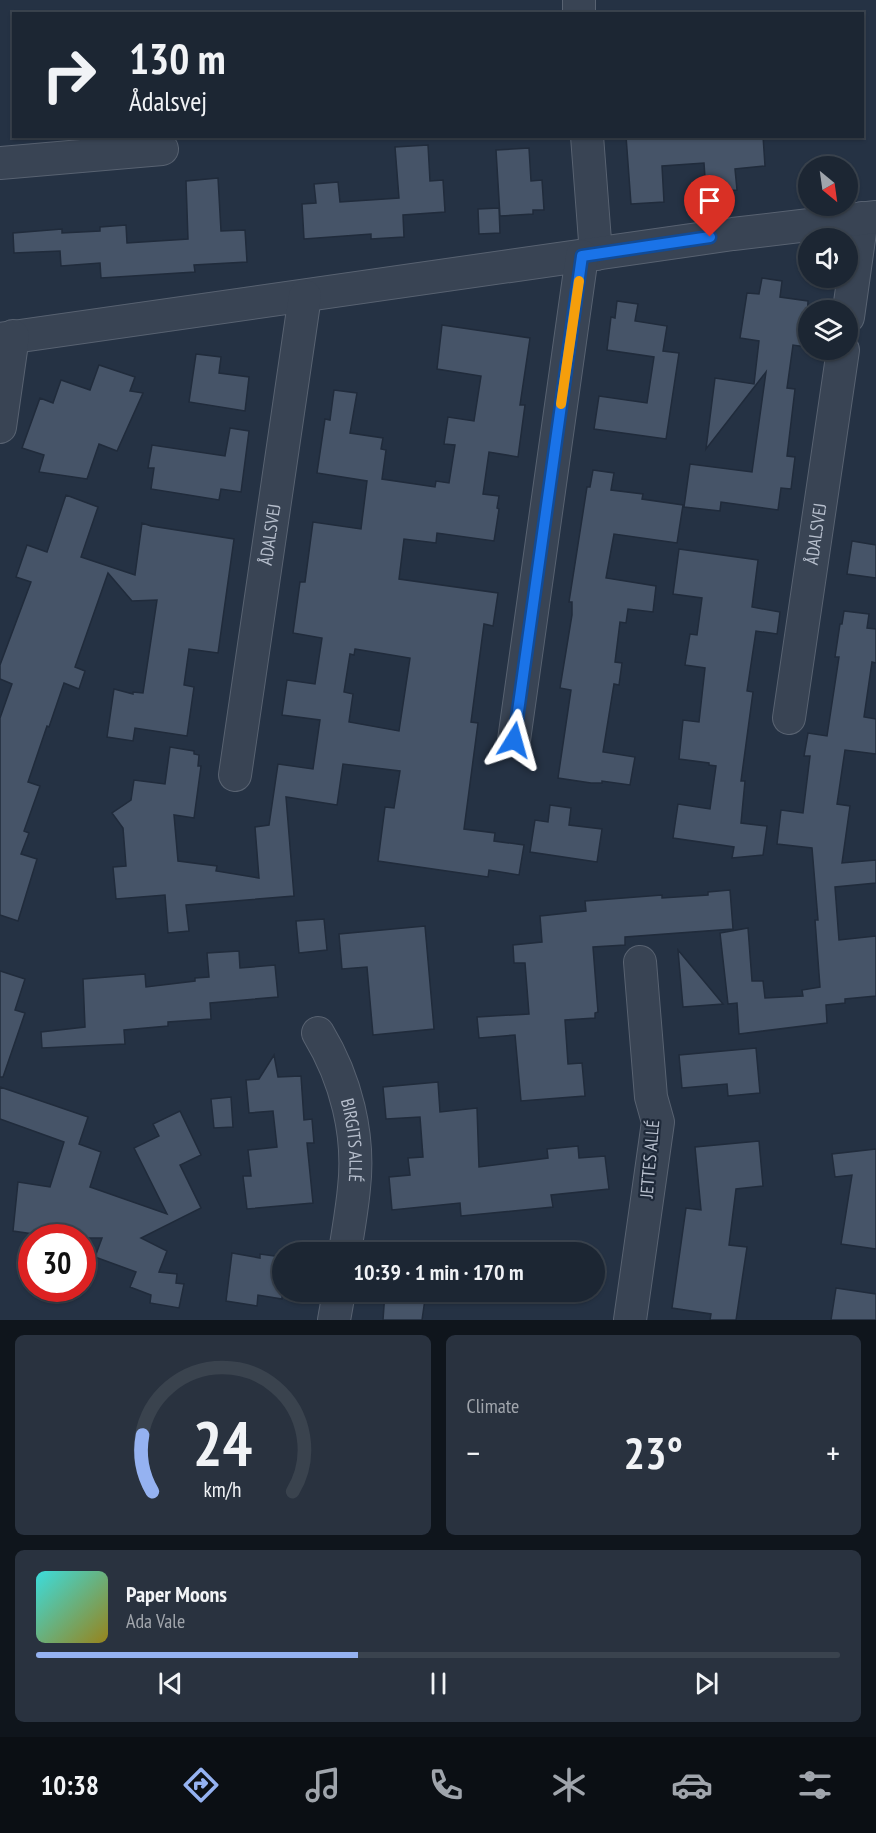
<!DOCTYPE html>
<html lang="en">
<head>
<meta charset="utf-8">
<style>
  :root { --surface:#1c2633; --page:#29323f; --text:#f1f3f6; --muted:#a0a5ac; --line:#3a434e; --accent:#95b2f1 }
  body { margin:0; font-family:"PT Sans Narrow",sans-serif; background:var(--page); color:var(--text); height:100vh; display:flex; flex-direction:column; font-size:22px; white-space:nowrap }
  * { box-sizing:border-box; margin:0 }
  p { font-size:20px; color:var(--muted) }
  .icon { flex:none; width:33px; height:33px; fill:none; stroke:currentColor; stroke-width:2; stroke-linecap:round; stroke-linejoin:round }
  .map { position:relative; height:1320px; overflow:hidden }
  .drawer { display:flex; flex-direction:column; gap:15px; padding:15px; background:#0f151c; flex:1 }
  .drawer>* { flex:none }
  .hud { position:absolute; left:12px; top:12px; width:852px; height:126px; border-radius:0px; box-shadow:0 2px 4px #0004,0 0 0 2px var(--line); background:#1c2633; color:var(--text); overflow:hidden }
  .needle { width:39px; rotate:151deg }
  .fabs { position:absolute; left:798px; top:156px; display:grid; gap:12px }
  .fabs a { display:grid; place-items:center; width:60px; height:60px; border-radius:50%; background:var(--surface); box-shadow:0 2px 4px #0004,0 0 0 2px var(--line); font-size:30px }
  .speed { position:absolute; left:18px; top:1224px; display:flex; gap:12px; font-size:30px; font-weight:700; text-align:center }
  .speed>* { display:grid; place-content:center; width:78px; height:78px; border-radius:50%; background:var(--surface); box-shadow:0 2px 4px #0004,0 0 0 2px var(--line); line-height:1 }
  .speed .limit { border:9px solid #d22; background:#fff; color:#111 }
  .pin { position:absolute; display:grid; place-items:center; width:51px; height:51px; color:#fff; margin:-62px -26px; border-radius:50% 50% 50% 0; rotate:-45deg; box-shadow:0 0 6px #0007 }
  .pin .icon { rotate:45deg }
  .me { position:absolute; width:66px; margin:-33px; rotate:8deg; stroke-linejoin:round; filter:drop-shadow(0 0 4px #0008) }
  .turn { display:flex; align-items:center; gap:21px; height:126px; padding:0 18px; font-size:27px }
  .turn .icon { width:78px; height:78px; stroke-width:2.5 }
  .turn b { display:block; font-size:42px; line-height:51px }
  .big { font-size:45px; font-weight:600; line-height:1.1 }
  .drawer .tile { flex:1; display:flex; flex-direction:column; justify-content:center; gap:9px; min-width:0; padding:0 21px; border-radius:9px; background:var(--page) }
  .drawer .dial { align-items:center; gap:0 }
  .dial svg { height:156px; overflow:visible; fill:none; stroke:var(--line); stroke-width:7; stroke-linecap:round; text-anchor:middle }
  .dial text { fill:var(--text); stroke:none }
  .song { display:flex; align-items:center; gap:18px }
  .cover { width:72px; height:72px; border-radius:9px; background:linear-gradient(135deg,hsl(180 70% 55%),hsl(50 70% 35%)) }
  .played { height:6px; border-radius:3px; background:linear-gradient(90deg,var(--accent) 40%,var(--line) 40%) }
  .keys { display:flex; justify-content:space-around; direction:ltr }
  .heat { display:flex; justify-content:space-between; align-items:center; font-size:33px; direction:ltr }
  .drawer .tiles { flex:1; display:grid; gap:15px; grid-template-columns:1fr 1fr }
  .tile:last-child { grid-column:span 2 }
  .trip { position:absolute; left:272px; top:1242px; width:333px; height:60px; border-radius:30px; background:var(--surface); box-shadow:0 2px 4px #0004,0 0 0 2px var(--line); font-weight:600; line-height:60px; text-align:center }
  .tab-bar { display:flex; height:96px; justify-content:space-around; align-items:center; background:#0b0f14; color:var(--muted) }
  .tab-bar .icon { width:42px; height:42px }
  .tab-bar .on { color:var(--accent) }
  .tab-bar b { font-size:27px; color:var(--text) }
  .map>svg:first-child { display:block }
  .building { fill:#465468; stroke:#202b3b; stroke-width:1.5; fill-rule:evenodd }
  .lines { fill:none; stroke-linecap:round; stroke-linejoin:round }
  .minor-casing { stroke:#586271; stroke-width:34 }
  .minor { stroke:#394454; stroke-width:32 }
  .route-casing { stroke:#114b97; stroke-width:15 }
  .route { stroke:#1a73e8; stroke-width:10 }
  .slow { stroke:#f59e0b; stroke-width:10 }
  .labels { text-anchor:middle; stroke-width:4.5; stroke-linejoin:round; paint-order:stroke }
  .street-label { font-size:18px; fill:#b7bfcd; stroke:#1e2939 }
</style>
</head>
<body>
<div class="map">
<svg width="876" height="1320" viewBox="0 0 876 1320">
  <rect width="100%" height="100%" fill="#253244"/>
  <path class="building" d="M 626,136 L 763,136 L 765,166 L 735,169 L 737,190 L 706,192 L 704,163 L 662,166 L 664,202 L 631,204 Z
    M 428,145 L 430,181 L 443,180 L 445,212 L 403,215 L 404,237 L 371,239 L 371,234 L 304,239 L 302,204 L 316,203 L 314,184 L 338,182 L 340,202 L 399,198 L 395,147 Z
    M 529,148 L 531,181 L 542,180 L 544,210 L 533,210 L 533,214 L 500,216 L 496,150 Z
    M 218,178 L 221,231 L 245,230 L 247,262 L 194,265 L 195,272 L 101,278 L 100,263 L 61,266 L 60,251 L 14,253 L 13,233 L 62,229 L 62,233 L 100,231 L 100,227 L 126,225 L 127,243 L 188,239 L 186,181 Z
    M 499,208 L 500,233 L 479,234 L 478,209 Z
    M 762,278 L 782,281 L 780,297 L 808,301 L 806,347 L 793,345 L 787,388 L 795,389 L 787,456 L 795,457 L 791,489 L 781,488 L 778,510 L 721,502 L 720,511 L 684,507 L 690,464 L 752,472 L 766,372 L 706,449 L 715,378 L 754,384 L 759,341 L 740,338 L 747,293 L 759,294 Z
    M 617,301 L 638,304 L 635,321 L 667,326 L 663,351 L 679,353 L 666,439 L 594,429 L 599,396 L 647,403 L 654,357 L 607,350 L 611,317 L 615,318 Z
    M 442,325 L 530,338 L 520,405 L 525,405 L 518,457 L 489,452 L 483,494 L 499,496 L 497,508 L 499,509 L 494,541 L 437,533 L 436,543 L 404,539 L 399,579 L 498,593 L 493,626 L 484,624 L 471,722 L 478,723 L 464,829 L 495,833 L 494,841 L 524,845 L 519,875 L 489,870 L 488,877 L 378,861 L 385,807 L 394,808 L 400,771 L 343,764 L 337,805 L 286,797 L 294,896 L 186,905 L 189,931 L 168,933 L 165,895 L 116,899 L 113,867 L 126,866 L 123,828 L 112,813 L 131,800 L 134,780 L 165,784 L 170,747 L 194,751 L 194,754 L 199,755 L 198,766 L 201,766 L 194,818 L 174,815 L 178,861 L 217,866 L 216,871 L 259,878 L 255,827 L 269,825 L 278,764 L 313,769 L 320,720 L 282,715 L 287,680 L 315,684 L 322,638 L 293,633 L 300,582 L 305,582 L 313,522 L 361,529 L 367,481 L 317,473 L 325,419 L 330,420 L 334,390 L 357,393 L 350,433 L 383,438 L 381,449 L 386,450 L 382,479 L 435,487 L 436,481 L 449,483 L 455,445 L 444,444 L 448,417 L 474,421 L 481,376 L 437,369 ZM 355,649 L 410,658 L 399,731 L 349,722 L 353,694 L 344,692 L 350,654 L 354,655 Z
    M 196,354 L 221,357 L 219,373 L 249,377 L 245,411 L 189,402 Z
    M 99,365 L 135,377 L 130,391 L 143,393 L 117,451 L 99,444 L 87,479 L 39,472 L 44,455 L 22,448 L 40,398 L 53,403 L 61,380 L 90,390 Z
    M 230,428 L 249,431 L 241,492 L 221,489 L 219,500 L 151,489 L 154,468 L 148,468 L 152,445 L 225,456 Z
    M 593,470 L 614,473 L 611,490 L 643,494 L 642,499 L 683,505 L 677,543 L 614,534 L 606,578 L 656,586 L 653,612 L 628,609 L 626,623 L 620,622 L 615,662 L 622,663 L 619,685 L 614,684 L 603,752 L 635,757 L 630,785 L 602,781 L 602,783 L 591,783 L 558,778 L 571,690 L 560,688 L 572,615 L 572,602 L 569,602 L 587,487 L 590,487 Z
    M 66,495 L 98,507 L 81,557 L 135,575 L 142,523 L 151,526 L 234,539 L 218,653 L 189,649 L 184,685 L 194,687 L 187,736 L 135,728 L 133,741 L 107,737 L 114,689 L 133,694 L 133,692 L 143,693 L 157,600 L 132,601 L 108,573 L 75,667 L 85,671 L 79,689 L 64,683 L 49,727 L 47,726 L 28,782 L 40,786 L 24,831 L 29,833 L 21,854 L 37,859 L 18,921 L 0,915 L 0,718 L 12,684 L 0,679 L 0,665 L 31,582 L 16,577 L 27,545 L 47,552 Z
    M 852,541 L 876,545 L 876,578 L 847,574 Z
    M 679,549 L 758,560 L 752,607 L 780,612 L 777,634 L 756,631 L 747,691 L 753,692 L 741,781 L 745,781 L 741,823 L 767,826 L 763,855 L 732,858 L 734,847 L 673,838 L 678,804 L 710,809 L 716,766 L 709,765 L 709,763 L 679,759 L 683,720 L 699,722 L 705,668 L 685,665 L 690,634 L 697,635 L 702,598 L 673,594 Z
    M 844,611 L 869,614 L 867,628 L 876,629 L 876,663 L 872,662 L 864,717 L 876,719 L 876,754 L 845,750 L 837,804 L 850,806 L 842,863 L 876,860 L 876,883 L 835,887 L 839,940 L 876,936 L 876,996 L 845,999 L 845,1003 L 826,1005 L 827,1023 L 739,1034 L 737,1003 L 728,1004 L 720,933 L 748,928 L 752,981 L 763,981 L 765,998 L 803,996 L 802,990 L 820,987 L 815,920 L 818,920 L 812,848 L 777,844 L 781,810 L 803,813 L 810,756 L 804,756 L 808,733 L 827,736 L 839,657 L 835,657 L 840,624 L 842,624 Z
    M 550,805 L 571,808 L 569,825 L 602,829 L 597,862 L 530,852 L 535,820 L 548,822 Z
    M 730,890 L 733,929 L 625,937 L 625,945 L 593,947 L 598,1012 L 595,1013 L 595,1018 L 565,1020 L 568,1064 L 582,1063 L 585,1096 L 521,1101 L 515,1035 L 479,1038 L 477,1017 L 529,1014 L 525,963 L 514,963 L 513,945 L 542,942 L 540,916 L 586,911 L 585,901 L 662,895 L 662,898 L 708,895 L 708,892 Z
    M 324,919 L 327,950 L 299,953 L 296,921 Z
    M 425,926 L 434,1029 L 373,1035 L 367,967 L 342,969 L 339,934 Z
    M 678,950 L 723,1004 L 683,1007 Z
    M 239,951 L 240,968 L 275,965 L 278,997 L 210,1003 L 211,1019 L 168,1022 L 168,1026 L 124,1030 L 125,1044 L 42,1048 L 41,1032 L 85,1027 L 83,979 L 145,974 L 146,987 L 195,981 L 195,978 L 209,977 L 207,953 Z
    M 0,971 L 25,979 L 15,1010 L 25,1013 L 3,1077 L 0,1077 Z
    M 756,1048 L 760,1093 L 728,1096 L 727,1084 L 682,1088 L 679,1055 Z
    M 274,1055 L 278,1077 L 301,1076 L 304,1120 L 312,1119 L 314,1143 L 307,1143 L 313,1203 L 247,1209 L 243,1176 L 251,1176 L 248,1150 L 277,1147 L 273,1111 L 249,1113 L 246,1080 L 259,1079 Z
    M 438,1082 L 440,1112 L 477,1108 L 479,1167 L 548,1158 L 547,1149 L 578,1146 L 579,1158 L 605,1156 L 609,1189 L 551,1195 L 553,1207 L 461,1216 L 460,1203 L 392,1210 L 389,1177 L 410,1175 L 408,1158 L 423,1157 L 420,1117 L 386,1119 L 383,1087 Z
    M 0,1087 L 88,1117 L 79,1144 L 101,1152 L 90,1187 L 167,1214 L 134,1148 L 159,1136 L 153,1124 L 180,1111 L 201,1155 L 180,1165 L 201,1208 L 141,1238 L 167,1251 L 159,1272 L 177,1274 L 176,1283 L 184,1284 L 179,1308 L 150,1303 L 151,1295 L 130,1287 L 136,1272 L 95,1257 L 102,1238 L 61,1238 L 13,1231 L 18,1182 L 50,1187 L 64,1142 L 0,1119 Z
    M 231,1097 L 233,1127 L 214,1128 L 211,1099 Z
    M 759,1141 L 763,1186 L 736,1189 L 729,1245 L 747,1247 L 736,1320 L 710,1320 L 711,1314 L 672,1308 L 686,1208 L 701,1210 L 695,1147 Z
    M 876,1149 L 876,1249 L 841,1244 L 852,1175 L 835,1177 L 832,1154 Z
    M 232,1253 L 260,1258 L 260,1254 L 282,1257 L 282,1299 L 258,1295 L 257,1306 L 226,1301 Z
    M 836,1288 L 876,1294 L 876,1320 L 831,1320 Z
    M 385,1292 L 426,1292 L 422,1320 L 383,1320 Z"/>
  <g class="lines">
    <g class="minor-casing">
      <g id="minor">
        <path d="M 579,0 L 579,14"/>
        <path d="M 587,136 L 596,254"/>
        <path d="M 0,163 L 162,149"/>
        <path d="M 848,317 L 862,218"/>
        <path d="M 0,339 L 733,234 L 876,217"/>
        <path d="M 0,427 L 13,336"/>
        <path id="s1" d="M 789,718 L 843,350"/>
        <path d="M 514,740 L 582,256"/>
        <path id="s2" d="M 235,775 L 305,296"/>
        <path id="s3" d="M 318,1033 C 346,1079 360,1135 354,1188 C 352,1210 348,1231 345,1252"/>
        <path d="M 334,1320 L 339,1292"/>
        <path d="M 630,1320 L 658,1122 L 651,1097 L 640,962"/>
      </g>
    </g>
    <use href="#minor" class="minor"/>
  </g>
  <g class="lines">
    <g class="route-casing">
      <path id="route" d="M 514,740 L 582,256 L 710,237"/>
    </g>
    <use href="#route" class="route"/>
    <path class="slow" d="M 561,404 L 579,281"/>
  </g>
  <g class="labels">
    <g class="street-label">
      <text dy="6" stroke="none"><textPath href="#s1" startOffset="186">ÅDALSVEJ</textPath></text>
      <text dy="6" stroke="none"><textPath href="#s2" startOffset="243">ÅDALSVEJ</textPath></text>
      <text dy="6" stroke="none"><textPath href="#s3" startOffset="114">BIRGITS ALLÉ</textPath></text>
      <text transform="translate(650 1159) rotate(-85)" y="6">JETTES ALLÉ</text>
    </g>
  </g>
</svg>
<div class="fabs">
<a><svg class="needle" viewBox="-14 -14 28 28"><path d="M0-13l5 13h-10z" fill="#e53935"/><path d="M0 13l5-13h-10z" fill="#a0a5ac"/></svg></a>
<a><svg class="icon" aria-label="sound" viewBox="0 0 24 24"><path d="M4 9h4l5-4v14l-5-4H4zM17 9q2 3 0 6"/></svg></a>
<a><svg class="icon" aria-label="layers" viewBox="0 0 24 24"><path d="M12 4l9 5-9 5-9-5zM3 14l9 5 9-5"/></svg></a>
</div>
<div class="speed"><div class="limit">30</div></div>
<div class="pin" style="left:710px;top:237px;background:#d93025"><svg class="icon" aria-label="arrive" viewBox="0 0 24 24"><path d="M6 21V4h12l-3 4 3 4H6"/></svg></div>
<svg class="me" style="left:514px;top:740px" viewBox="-20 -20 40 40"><path d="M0-17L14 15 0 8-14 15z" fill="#1a73e8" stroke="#fff" stroke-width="4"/></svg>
<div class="trip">10:39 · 1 min · 170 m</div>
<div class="hud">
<div class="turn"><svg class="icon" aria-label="right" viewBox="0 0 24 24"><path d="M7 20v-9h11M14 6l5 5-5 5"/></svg><div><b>130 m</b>Ådalsvej</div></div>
</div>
</div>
<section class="drawer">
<div class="tiles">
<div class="tile dial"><svg viewBox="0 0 100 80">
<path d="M14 69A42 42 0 1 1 86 69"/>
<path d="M14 69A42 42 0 0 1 9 40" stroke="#95b2f1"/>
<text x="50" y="56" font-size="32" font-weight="700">24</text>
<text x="50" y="72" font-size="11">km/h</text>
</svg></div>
<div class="tile"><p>Climate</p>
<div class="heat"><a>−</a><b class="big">23°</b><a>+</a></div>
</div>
<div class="tile">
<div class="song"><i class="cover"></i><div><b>Paper Moons</b><p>Ada Vale</p></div></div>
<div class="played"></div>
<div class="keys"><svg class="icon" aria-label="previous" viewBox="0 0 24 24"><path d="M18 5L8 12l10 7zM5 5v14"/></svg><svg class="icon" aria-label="pause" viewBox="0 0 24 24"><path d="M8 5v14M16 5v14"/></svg><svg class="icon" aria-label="next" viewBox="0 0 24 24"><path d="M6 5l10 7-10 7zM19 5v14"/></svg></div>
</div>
</div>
</section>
<nav class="tab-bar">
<b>10:38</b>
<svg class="icon on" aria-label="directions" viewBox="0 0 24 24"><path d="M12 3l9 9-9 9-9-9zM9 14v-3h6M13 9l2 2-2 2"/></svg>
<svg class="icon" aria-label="music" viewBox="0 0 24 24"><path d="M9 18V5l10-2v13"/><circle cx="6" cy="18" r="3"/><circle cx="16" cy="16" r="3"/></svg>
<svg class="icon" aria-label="phone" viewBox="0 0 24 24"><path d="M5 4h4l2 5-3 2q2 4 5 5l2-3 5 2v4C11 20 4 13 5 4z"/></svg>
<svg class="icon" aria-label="climate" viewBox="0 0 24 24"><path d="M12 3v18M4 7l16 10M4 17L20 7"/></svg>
<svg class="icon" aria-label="car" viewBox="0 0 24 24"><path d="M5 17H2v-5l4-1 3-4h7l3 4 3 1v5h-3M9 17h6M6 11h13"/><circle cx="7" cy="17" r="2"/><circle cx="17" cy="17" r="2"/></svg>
<svg class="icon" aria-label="filters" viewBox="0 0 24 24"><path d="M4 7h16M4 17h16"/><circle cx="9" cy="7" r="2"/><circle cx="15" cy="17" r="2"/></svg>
</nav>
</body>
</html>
